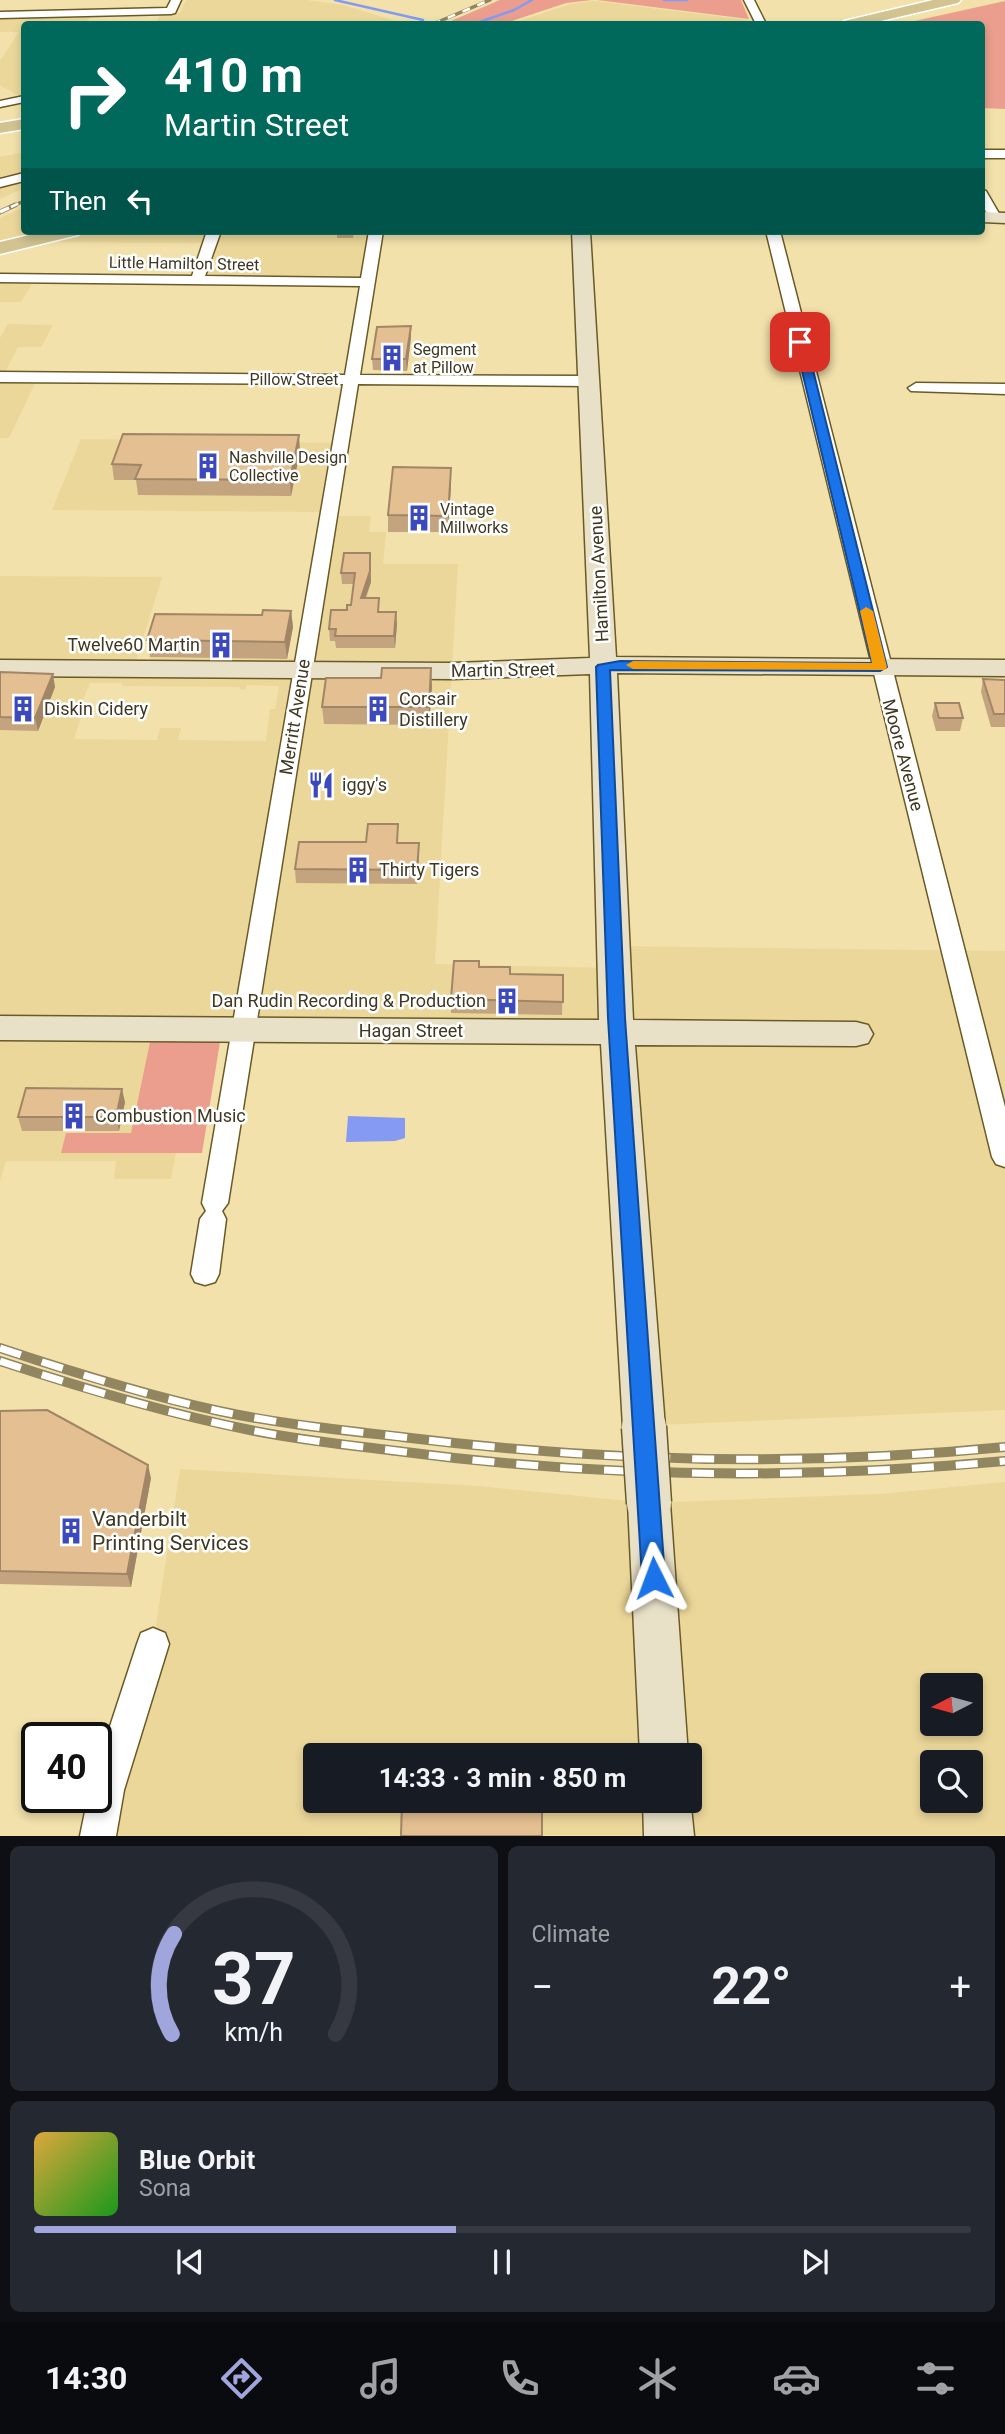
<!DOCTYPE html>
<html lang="en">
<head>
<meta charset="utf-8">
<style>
  :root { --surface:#171b24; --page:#242831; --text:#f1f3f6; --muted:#9ea1a6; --line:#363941; --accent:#a0a6dc }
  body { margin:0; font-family:Roboto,sans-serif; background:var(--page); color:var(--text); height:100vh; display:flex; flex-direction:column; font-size:26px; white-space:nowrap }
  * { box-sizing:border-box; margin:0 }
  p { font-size:23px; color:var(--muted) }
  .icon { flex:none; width:38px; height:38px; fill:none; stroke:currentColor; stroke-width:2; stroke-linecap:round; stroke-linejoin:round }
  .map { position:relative; height:1836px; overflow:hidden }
  .sheet { display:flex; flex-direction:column; gap:10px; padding:10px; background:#0d0f14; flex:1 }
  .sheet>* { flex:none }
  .guide { position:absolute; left:21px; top:21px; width:964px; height:214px; border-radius:7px; box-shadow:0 4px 10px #0003; background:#00695c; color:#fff; overflow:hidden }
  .needle { width:46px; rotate:264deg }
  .tools { position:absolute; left:920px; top:1673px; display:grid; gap:14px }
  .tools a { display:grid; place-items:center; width:63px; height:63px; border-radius:7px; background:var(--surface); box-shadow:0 4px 10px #0003; font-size:35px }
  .speed { position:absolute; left:21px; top:1722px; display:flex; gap:14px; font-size:35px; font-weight:700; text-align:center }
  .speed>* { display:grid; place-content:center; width:91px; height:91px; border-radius:50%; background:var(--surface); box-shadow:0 4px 10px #0003; line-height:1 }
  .speed .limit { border:4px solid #111; border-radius:10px; background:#fff; color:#111 }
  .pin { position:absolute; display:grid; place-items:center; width:60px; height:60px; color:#fff; margin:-30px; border-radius:14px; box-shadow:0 4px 10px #0006 }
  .me { position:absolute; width:77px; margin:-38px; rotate:357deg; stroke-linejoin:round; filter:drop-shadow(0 0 5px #0008) }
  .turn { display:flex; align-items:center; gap:24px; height:147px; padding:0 28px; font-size:32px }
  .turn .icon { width:91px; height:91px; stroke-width:2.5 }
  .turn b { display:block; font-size:49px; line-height:60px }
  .then { display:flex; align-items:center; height:66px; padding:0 28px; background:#0003; gap:14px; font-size:26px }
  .big { font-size:52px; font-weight:700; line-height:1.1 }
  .sheet .widget { flex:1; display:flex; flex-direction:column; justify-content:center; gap:10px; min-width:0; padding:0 24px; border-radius:10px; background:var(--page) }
  .sheet .dial { align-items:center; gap:0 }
  .dial svg { height:182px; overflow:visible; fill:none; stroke:var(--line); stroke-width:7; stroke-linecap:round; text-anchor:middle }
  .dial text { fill:var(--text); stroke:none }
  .song { display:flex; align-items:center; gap:21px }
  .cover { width:84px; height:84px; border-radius:10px; background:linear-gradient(135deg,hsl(40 70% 55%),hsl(120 70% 35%)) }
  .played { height:7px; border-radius:4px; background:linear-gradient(90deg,var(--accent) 45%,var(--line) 45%) }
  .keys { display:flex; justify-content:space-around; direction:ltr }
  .heat { display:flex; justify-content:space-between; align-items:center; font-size:38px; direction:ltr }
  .sheet .tiles { flex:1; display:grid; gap:10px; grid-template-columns:1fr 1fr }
  .widget:last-child { grid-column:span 2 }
  .trip { position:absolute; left:303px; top:1743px; width:399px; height:70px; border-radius:7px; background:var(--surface); box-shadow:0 4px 10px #0003; font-weight:700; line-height:70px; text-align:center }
  .dock { display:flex; height:112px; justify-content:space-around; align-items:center; background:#090b0e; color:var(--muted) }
  .dock .icon { width:49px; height:49px }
  .dock .current { color:var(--accent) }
  .dock b { font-size:32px; color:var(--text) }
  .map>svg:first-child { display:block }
  .built { fill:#ebd799; fill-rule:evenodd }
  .green { fill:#eb9e8d }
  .water { fill:#859af3 }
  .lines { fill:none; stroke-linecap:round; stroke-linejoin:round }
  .stream { stroke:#859af3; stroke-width:2.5 }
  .street-casing { stroke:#6a5a27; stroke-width:3 }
  .secondary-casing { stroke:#6a5a27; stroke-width:3 }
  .primary-casing { stroke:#fff; stroke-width:3 }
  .street { fill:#fff; fill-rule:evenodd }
  .secondary { fill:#e8e1c8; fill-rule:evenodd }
  .primary { fill:#d2c391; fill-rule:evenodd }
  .rail-far2-casing { stroke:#928661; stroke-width:3.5 }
  .rail-far1-casing { stroke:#928661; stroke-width:5 }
  .rail-casing { stroke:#928661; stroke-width:10 }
  .rail-far2 { stroke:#fff; stroke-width:2.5; stroke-dasharray:8; stroke-linecap:butt }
  .rail-far1 { stroke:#fff; stroke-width:3.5; stroke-dasharray:10; stroke-linecap:butt }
  .rail { stroke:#fff; stroke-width:7; stroke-dasharray:22; stroke-linecap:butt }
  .secondary-bridge-casing { stroke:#6a5a27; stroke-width:47; stroke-linecap:butt }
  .secondary-bridge { stroke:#e8e1c8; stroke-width:44 }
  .wall { fill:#c4a47e }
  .shaded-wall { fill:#a08666 }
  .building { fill:#e4bf92; stroke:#a08666; stroke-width:2 }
  .route { fill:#1a73e8; stroke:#114b97; stroke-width:2 }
  .slow { fill:#f59e0b }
  .labels { text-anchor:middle; stroke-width:5; stroke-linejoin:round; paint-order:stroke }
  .far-street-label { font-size:16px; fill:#3f3822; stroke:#fff }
  .far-poi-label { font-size:16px; fill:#3f3822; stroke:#fff; text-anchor:start }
  .street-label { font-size:18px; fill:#3f3822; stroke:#fff }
  .poi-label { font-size:18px; fill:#3f3822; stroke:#fff; text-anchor:start }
  .near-poi-label { font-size:21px; fill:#3f3822; stroke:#fff; text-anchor:start }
</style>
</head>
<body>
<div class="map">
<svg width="1005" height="1836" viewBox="0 0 1005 1836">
  <rect width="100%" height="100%" fill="#f2e1aa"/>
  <path class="built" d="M 186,0 L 307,0 L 343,5 L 396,21 L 389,24 L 156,24 L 161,13 L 180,13 Z
    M 594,1 L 748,20 L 750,24 L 510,24 L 571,4 Z
    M 92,15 L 85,24 L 24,24 L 24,96 L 20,97 L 0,85 L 0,61 L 19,32 L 0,32 L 0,17 Z
    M 24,152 L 24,188 L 0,199 L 0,157 Z
    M 24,207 L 24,231 L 376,231 L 367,282 L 197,280 L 210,243 L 57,242 L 61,234 L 0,248 L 0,218 Z
    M 0,278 L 35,279 L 21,302 L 0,302 Z
    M 8,324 L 53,325 L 41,347 L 18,347 L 3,376 L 38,377 L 9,438 L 0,438 L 0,338 Z
    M 81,439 L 341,443 L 329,512 L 52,510 Z
    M 329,516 L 371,516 L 369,532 L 386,532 L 383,564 L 458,564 L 435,964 L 614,968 L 614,946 L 1005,951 L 1005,1410 L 658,1425 L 617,1031 L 200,1030 L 171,1179 L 114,1179 L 116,1161 L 6,1161 L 0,1181 L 0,576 L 162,577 L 134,668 L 147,668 L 150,657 L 305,659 ZM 90,683 L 122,683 L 122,686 L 240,687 L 240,689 L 245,690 L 247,685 L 279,686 L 275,709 L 270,709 L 266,741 L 178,740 L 181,728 L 160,728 L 157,740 L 74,739 L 82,713 L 78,712 Z
    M 180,1469 L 478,1486 L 649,1503 L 880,1494 L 1005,1482 L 1005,1835 L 670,1835 L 668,1801 L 690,1801 L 690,1755 L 665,1755 L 664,1737 L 664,1755 L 315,1755 L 315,1801 L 667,1801 L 669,1835 L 98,1836 L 153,1644 ZM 933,1685 L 971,1685 L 971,1724 L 933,1724 ZM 933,1762 L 971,1762 L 971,1801 L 933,1801 Z"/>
  <path class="green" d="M 500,0 L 592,0 L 566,3 L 503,24 L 444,24 Z
    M 597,0 L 741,0 L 749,19 Z
    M 1005,1 L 1005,109 L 982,108 L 982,24 L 901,24 Z
    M 150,1042 L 220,1042 L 202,1153 L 61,1153 L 66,1133 L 131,1133 Z"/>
  <path class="water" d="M 348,1116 L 405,1118 L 405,1138 L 395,1141 L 346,1142 Z"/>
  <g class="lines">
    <path class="stream" d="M 335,0 L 423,20
      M 664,0 L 687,0
      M 445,24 L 450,24
      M 474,24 L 514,10 L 532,0"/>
    <g class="street-casing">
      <path id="street" d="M 171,0 L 181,0 L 175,13 L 171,14 L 0,18 L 0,12 L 167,8 Z
        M 744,0 L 754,0 L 766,24 L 756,24 Z
        M 24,96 L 24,102 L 0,107 L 0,101 Z
        M 982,150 L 1005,150 L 1005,158 L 982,158 Z
        M 24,173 L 24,181 L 0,187 L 0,179 Z
        M 982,190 L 986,191 L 1001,217 L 1000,220 L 990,220 C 984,209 981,202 982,190 Z
        M 207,231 L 221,231 L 205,276 L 361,278 L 369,231 L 383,231 L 360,375 L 589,376 L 597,381 L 589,386 L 358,384 L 228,1203 L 222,1211 L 226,1219 L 219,1274 L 215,1282 L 205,1285 L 195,1282 L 191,1274 L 200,1219 L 206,1211 L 202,1203 L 343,384 L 0,382 L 0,372 L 345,375 L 360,286 L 0,282 L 0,274 L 192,276 Z
        M 766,231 L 780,231 L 1005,1107 L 1005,1167 L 996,1164 L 992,1157 Z
        M 916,383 L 1005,384 L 1005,394 L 911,391 L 908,388 Z
        M 153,1628 L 165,1633 L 169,1644 L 124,1790 L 116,1836 L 80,1836 L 88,1797 L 96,1797 L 96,1769 L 137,1644 L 141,1633 Z"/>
    </g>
    <g class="secondary-casing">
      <path id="secondary" d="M 982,212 L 1005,213 L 1005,223 L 982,222 Z
        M 572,231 L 590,231 L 616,657 L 1005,660 L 1005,676 L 617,673 L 633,1020 L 856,1022 L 868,1025 L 873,1034 L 868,1043 L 856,1046 L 635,1045 L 665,1427 L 659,1440 L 644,1445 L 629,1440 L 623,1427 L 601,1044 L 0,1040 L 0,1016 L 599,1020 L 590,674 L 453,679 L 0,676 L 0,660 L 453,663 L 590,658 Z
        M 649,1483 L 664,1489 L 670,1503 L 688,1755 L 640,1755 L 628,1503 L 634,1489 Z
        M 690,1797 L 694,1836 L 644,1836 L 643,1801 L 690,1801 Z"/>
    </g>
    <g class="primary-casing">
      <path id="primary" d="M 933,0 L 961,0 L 958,3 L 868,24 L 842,24 L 844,21 Z
        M 24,119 L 24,129 L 0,133 L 0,123 Z
        M 46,231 L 81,231 L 78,235 L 0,254 L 0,242 Z"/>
    </g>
    <use href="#street" class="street"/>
    <use href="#secondary" class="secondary"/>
    <use href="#primary" class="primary"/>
    <g class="rail-far2-casing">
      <path id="rail-far2" d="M 433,24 L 490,0
        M 11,207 L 24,201"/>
    </g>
    <g class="rail-far1-casing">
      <path id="rail-far1" d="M 0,212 L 15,205"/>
    </g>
    <g class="rail-casing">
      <path id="rail" d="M 0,1348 C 72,1372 145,1395 219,1411 C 280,1424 341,1430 402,1437 C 604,1462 803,1467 1005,1447
        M 0,1361 C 82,1388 165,1413 250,1430 C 299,1440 348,1445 397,1451 C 600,1478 801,1480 1005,1461"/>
    </g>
    <use href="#rail-far2" class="rail-far2"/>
    <use href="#rail-far1" class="rail-far1"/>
    <use href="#rail" class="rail"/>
    <g class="secondary-bridge-casing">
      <path id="secondary-bridge" d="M 644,1427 L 649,1503"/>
    </g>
    <use href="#secondary-bridge" class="secondary-bridge"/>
  </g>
  <path class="wall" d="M 337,231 L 354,231 L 353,238 L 337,238 Z
    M 411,326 L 411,337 L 407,371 L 373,370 L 372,359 Z
    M 300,451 L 291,496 L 138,495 L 136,480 L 114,480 L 112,464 Z
    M 451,468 L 451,484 L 448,532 L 388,532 L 388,515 Z
    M 370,553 L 371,582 L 366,598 L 380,612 L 397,624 L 395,648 L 336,648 L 335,641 L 330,641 L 329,629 L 351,605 L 354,584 L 342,584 L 341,573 Z
    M 291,611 L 293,627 L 287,659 L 150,657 L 147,640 L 262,615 Z
    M 0,672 L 55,687 L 38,731 L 0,730 Z
    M 983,679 L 1005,680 L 1005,727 L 991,727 L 981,692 Z
    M 432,686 L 429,725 L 324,724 L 322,707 Z
    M 935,703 L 963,718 L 960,731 L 936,731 L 932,716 Z
    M 398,824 L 398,843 L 419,856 L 417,884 L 296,883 L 295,869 L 366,842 Z
    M 479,967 L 510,974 L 563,975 L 562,1015 L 451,1013 L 451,999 Z
    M 125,1102 L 119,1131 L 22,1131 L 18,1117 Z
    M 0,1411 L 151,1478 L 131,1587 L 0,1584 Z"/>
  <path class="shaded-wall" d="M 411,326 L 411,337 L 407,371 L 406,359 Z
    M 299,435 L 300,451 L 291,496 L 290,480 Z
    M 451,468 L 451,484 L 448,532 L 448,516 Z
    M 370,553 L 371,582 L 361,610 L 361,598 Z
    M 291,611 L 293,627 L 287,659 L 285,642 Z
    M 396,612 L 397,624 L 395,648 L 394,636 Z
    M 431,668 L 432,686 L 429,725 L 429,707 Z
    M 53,674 L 55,687 L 38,731 L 35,718 Z
    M 419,843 L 419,856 L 417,884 L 417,870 Z
    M 122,1089 L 125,1102 L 119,1131 L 116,1117 Z
    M 148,1465 L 151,1478 L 131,1587 L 127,1574 Z"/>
  <path class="building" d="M 411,326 L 406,359 L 372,359 L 377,327 Z
    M 123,434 L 299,435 L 290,480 L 135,479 L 141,465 L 112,464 Z
    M 393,467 L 451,468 L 448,516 L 388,515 Z
    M 344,553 L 370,553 L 370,571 L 361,598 L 379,598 L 378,612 L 396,612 L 394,636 L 335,636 L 336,629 L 329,629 L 331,610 L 347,610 L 347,605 L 351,605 L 355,573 L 341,573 Z
    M 263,610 L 291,611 L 285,642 L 147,640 L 155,614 L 262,615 Z
    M 382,668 L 431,668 L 429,707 L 322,707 L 326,678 L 381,678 Z
    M 0,672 L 53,674 L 35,718 L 0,717 Z
    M 983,679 L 1005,680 L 1005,714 L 994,714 Z
    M 935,703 L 959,703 L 963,718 L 939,718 Z
    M 368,824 L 398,824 L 397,843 L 419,843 L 417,870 L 295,869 L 299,842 L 366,842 Z
    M 454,961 L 479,961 L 479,967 L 510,967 L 510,974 L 563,975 L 563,1002 L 451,999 Z
    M 26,1088 L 122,1089 L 116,1117 L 18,1117 Z
    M 47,1410 L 148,1465 L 127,1574 L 0,1571 L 0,1411 Z
    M 402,1801 L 542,1801 L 542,1836 L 401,1836 Z"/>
  <path class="route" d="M 800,339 L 806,342 L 887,667 L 880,671 L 610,670 L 625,1018 L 665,1578 L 662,1586 L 654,1589 L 646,1586 L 642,1578 L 608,1018 L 596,667 L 598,665 L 620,661 L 872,663 L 795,342 Z"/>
  <path class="slow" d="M 866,607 L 873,611 L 887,667 L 885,670 L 633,669 L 626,665 L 633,661 L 872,663 L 860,611 Z"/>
  <defs>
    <g id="building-bare" transform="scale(2.1)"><path d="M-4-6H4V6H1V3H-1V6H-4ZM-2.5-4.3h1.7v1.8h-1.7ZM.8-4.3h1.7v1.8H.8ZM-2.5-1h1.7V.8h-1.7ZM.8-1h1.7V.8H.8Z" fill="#3c49bd" stroke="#fff" stroke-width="2.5" paint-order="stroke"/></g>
    <g id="restaurant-bare" transform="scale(2.1)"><path d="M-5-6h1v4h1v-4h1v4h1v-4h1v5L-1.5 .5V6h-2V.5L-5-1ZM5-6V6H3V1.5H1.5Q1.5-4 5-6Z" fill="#3c49bd" stroke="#fff" stroke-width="2.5" paint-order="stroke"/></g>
  </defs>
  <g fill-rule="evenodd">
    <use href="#building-bare" x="392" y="358"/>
    <use href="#building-bare" x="208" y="466"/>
    <use href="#building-bare" x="419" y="518"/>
    <use href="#building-bare" x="221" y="645"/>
    <use href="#building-bare" x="23" y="709"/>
    <use href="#building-bare" x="378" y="709"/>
    <use href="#restaurant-bare" x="321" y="785"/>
    <use href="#building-bare" x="358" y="870"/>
    <use href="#building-bare" x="507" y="1001"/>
    <use href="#building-bare" x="74" y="1116"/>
    <use href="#building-bare" x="71" y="1531"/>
  </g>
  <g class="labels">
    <g class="far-street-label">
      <text transform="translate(184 263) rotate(1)" y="6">Little Hamilton Street</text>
      <text x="294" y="385">Pillow Street</text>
    </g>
    <g class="far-poi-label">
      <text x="413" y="355">Segment<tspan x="413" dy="18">at Pillow</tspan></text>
      <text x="229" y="463">Nashville Design<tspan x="229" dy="18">Collective</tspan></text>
      <text x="440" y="515">Vintage<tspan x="440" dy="18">Millworks</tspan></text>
    </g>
    <g class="street-label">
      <text transform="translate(599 574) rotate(-93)" y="6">Hamilton Avenue</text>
      <text transform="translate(503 670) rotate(-1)" y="6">Martin Street</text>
      <text transform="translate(295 717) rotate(-81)" y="6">Merritt Avenue</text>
      <text transform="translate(903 755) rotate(75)" y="6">Moore Avenue</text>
      <text x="411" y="1037">Hagan Street</text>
    </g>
    <g class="poi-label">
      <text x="200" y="651" text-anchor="end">Twelve60 Martin</text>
      <text x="399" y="705">Corsair<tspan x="399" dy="21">Distillery</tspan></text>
      <text x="44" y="715">Diskin Cidery</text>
      <text x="342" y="791">iggy's</text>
      <text x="379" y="876">Thirty Tigers</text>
      <text x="486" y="1007" text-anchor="end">Dan Rudin Recording &amp; Production</text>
      <text x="95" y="1122">Combustion Music</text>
    </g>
    <g class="near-poi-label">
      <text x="92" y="1526">Vanderbilt<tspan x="92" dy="24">Printing Services</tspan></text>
    </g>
  </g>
</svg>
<div class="tools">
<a><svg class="needle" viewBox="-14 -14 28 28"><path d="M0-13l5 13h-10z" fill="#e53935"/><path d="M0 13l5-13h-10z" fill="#9ea1a6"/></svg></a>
<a><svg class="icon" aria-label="search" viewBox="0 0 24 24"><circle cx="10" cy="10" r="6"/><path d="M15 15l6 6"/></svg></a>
</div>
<div class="speed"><div class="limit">40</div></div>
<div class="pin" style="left:800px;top:342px;background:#d93025"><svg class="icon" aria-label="arrive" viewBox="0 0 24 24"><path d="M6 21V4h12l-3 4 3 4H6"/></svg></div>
<svg class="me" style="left:654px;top:1578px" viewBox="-20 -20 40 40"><path d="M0-17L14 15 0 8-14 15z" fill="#1a73e8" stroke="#fff" stroke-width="4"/></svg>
<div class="trip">14:33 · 3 min · 850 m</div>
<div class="guide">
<div class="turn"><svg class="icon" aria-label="right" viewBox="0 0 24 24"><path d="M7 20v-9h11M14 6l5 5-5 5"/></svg><div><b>410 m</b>Martin Street</div></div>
<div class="then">Then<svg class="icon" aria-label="left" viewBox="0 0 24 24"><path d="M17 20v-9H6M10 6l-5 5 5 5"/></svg></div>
</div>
</div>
<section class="sheet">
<div class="tiles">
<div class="widget dial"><svg viewBox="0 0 100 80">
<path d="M14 69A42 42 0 1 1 86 69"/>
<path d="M14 69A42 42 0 0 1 15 25" stroke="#a0a6dc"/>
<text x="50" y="56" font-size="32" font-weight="700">37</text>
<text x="50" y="72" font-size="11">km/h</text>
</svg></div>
<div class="widget"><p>Climate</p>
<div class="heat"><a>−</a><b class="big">22°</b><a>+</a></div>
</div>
<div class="widget">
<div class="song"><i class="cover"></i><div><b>Blue Orbit</b><p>Sona</p></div></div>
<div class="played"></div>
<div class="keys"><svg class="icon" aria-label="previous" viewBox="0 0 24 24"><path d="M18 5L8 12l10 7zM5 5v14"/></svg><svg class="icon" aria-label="pause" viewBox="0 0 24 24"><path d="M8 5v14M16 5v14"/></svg><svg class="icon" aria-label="next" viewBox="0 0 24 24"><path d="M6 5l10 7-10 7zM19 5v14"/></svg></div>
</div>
</div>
</section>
<nav class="dock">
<b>14:30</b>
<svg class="icon current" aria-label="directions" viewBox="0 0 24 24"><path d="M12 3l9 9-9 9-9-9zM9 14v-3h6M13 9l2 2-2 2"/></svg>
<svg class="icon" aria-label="music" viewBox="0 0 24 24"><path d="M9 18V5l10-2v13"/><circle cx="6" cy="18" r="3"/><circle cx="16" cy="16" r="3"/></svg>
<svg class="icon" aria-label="phone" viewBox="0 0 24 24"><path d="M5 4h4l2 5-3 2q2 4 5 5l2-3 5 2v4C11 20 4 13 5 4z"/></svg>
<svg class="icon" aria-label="climate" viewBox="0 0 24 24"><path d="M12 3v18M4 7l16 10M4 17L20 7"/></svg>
<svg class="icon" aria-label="car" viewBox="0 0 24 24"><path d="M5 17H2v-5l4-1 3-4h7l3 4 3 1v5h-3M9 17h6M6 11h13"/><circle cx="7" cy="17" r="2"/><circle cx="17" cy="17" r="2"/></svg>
<svg class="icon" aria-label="filters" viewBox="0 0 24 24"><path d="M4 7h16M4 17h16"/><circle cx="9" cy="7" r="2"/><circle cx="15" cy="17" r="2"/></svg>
</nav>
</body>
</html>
